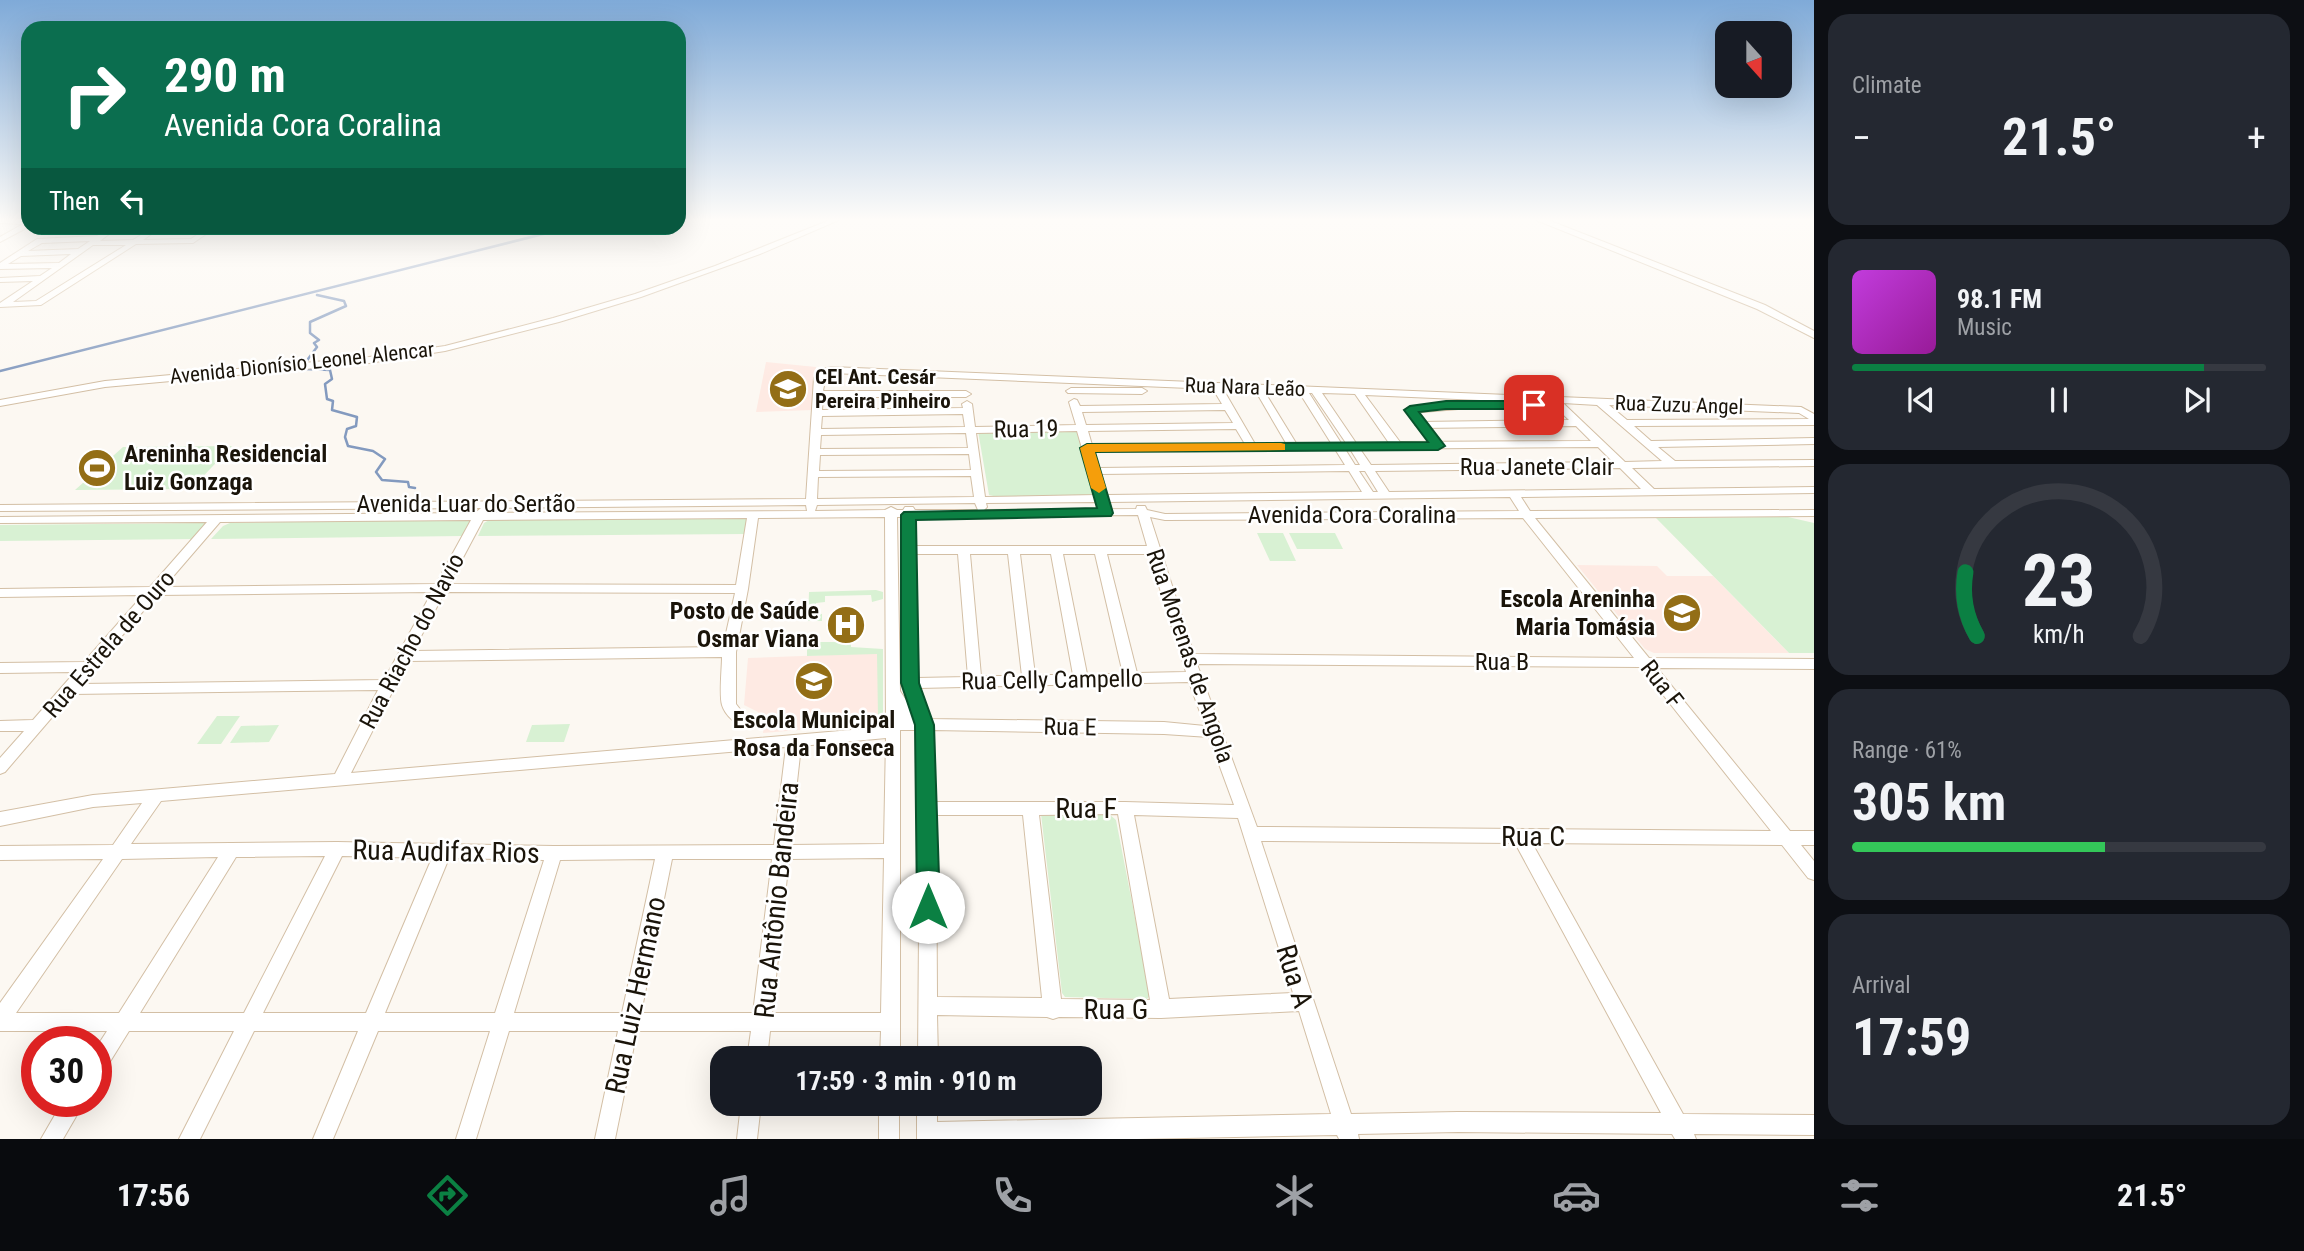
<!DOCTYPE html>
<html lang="en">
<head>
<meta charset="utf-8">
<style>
  :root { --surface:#171b24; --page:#242831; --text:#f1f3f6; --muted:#9ea1a6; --line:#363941; --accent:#0b8043 }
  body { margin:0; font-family:"Roboto Condensed",sans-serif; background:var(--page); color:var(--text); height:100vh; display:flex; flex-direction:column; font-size:26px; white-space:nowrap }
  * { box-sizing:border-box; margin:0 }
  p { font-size:23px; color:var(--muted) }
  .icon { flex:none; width:38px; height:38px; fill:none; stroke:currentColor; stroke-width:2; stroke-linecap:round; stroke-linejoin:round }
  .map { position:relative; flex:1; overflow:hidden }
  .sheet { display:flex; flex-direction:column; gap:14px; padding:14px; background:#0d0f14; width:490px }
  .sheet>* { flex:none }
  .hud { position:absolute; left:21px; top:21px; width:665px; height:214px; border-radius:21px; box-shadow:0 7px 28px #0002; background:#0b6e4f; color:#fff; overflow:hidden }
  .needle { width:46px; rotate:159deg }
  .buttons { position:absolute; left:1715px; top:21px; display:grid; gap:14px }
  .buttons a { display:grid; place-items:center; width:77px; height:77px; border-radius:14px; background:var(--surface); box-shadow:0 7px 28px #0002; font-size:35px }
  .speed { position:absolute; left:21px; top:1026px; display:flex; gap:14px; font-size:35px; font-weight:700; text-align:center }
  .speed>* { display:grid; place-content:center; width:91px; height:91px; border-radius:50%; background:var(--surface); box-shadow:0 7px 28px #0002; line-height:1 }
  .speed .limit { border:10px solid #d22; background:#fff; color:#111 }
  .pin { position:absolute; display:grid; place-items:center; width:60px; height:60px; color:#fff; margin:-30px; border-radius:14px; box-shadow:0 4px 10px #0006 }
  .me { position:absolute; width:77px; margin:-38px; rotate:0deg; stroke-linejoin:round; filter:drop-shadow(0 0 5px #0008) }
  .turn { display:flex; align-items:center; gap:24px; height:147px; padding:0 28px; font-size:32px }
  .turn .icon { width:91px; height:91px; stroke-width:2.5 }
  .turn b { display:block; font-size:49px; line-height:60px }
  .then { display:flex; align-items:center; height:66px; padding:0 28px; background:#0003; gap:14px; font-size:26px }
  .big { font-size:52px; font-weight:700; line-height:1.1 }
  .sheet .tile { flex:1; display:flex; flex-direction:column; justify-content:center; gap:10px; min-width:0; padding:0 24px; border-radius:21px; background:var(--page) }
  .sheet .dial { align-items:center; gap:0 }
  .dial svg { height:182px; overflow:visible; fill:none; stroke:var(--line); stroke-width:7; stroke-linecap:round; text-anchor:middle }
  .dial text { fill:var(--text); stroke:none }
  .song { display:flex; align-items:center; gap:21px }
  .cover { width:84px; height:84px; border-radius:10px; background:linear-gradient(135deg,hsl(290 70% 55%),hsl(300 70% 35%)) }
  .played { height:7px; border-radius:4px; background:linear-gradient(90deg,var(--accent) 85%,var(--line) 85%) }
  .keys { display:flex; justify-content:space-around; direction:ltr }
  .heat { display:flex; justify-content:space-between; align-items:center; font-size:38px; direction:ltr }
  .charge { height:10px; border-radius:5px; background:linear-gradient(90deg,#34c759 61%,var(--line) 0) }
  .trip { position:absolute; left:710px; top:1046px; width:392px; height:70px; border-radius:21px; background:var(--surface); box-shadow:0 7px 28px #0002; font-weight:700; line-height:70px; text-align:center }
  .tab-bar { display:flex; height:112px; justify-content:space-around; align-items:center; background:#090b0e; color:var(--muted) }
  .tab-bar .icon { width:49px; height:49px }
  .tab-bar .current { color:var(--accent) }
  .tab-bar b { font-size:32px; color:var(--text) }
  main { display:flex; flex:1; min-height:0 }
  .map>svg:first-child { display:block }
  .education { fill:#feeae3 }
  .green { fill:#d8f1d3 }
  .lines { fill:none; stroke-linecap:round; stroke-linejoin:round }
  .stream { stroke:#839abf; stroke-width:2.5 }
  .street-casing { stroke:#d3bfa5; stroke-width:2 }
  .secondary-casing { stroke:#d3bfa5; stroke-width:2 }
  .street { fill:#fff; fill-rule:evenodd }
  .secondary { fill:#fff; fill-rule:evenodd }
  .route { fill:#0b8043; stroke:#07532c; stroke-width:2 }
  .slow { fill:#f59e0b }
  .labels { text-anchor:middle; stroke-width:5; stroke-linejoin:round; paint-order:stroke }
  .far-street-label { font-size:21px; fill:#1a140a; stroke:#fff }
  .far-poi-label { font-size:21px; font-weight:bold; fill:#1a140a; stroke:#fff; text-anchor:start }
  .street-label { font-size:24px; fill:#1a140a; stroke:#fff }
  .poi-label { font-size:24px; font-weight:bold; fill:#1a140a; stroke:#fff; text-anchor:end }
  .near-street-label { font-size:28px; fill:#1a140a; stroke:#fff }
</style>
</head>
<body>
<main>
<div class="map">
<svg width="1814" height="1139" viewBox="0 0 1814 1139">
  <rect width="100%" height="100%" fill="#fcf8f2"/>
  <path class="education" d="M 766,362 L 816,367 L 813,410 L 756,412 Z
    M 1577,565 L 1657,566 L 1667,576 L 1713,576 L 1789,653 L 1654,653 L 1645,649 Z
    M 883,653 L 883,723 L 763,733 L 764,723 L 760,722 L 758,712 L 744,705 L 748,658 Z"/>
  <path class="green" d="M 1078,430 L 1095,496 L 998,497 L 989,495 L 978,431 Z
    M 232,446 L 191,489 L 75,490 L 123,447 Z
    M 1788,517 L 1814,523 L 1814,653 L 1789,653 L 1656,518 Z
    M 749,518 L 747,534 L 478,536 L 484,523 L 491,519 Z
    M 469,519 L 471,522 L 463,536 L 211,539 L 223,526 L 230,523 Z
    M 207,523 L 197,539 L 0,541 L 0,525 Z
    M 1257,533 L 1283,533 L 1296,561 L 1270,561 Z
    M 1289,533 L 1335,533 L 1343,549 L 1297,549 Z
    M 876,590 L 883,592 L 883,599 L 872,602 L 871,595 L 825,596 L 825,602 L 816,603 L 815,613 L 822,614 L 822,621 L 808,621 L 809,592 Z
    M 807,642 L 851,642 L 851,647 L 883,649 L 883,723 L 830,727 L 831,719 L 878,717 L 877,654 L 807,656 Z
    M 217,716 L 240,716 L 221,744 L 197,744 Z
    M 570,724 L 564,742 L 526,742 L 532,725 Z
    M 279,725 L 269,742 L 230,743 L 241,726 Z
    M 1041,814 L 1109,814 L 1116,820 L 1150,995 L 1147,999 L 1065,997 L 1062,993 Z"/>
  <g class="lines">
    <path class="stream" d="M 305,363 L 317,347 L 314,343 L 319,340 L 310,333 L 310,322 L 346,306 L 344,301 L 317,295
      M 306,369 L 330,370 L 332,379 L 325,384 L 327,399 L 333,401 L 332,410 L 357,417 L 356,426 L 347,429 L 345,437 L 348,446 L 373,451 L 385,459 L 376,472 L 382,480 L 408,482 L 409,487 L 415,488
      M 0,371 L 567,228"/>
    <g class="street-casing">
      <path id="street" d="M 0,220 L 28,220 L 28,227 L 0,242 L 0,237 L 23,224 L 0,223 Z
        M 830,220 L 839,220 L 760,254 L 641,297 L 559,322 L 445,351 L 369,363 L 105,387 L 0,406 L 0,400 L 105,381 L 369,357 L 445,346 L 553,318 L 635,294 L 715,266 Z
        M 108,228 L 160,228 L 143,240 L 191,239 L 207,228 L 215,228 L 193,243 L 136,244 L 41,305 L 0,307 L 0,303 L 33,281 L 0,282 L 0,278 L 40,276 L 52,268 L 0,269 L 0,263 L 37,239 L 97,236 ZM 149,230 L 133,240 L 100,241 L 113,231 ZM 90,241 L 78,249 L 28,251 L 42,243 ZM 93,245 L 126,245 L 36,301 L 13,302 ZM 71,254 L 59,263 L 8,264 L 21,256 Z
        M 831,367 L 1801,407 L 1814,414 L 1814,425 L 1634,426 L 1651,441 L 1814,438 L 1814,444 L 1658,447 L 1675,461 L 1814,460 L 1814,466 L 1632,468 L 1654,489 L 1814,487 L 1814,493 L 1521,497 L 1530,511 L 1814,510 L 1814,516 L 1535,518 L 1649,658 L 1814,659 L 1814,669 L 1657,668 L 1790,831 L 1814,831 L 1814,845 L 1801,845 L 1814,861 L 1814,880 L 1808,878 L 1782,845 L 1532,843 L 1683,1114 L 1814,1115 L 1814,1135 L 1694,1134 L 1696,1139 L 1675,1139 L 1672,1134 L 1458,1132 L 1358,1134 L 1359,1139 L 1339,1139 L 1337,1135 L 1137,1139 L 917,1139 L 917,1104 L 937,1104 L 937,1122 L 1331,1114 L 1299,1011 L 1161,1018 L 1059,1017 L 1053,1019 L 1047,1017 L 937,1015 L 938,1059 L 918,1059 L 920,809 L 917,730 L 900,730 L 900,1059 L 880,1059 L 881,1031 L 770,1031 L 767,1059 L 747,1059 L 751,1031 L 637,1031 L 615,1139 L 595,1139 L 618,1031 L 509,1031 L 476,1139 L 456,1139 L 490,1031 L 378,1031 L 333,1139 L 313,1139 L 358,1031 L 254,1031 L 200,1139 L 179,1139 L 234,1031 L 129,1031 L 103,1073 L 96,1076 L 96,1048 L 107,1031 L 0,1031 L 0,1003 L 103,859 L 0,860 L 0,846 L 113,845 L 142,803 L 93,807 L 0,826 L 0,812 L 93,795 L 335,774 L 378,690 L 72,694 L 5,772 L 0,774 L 0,758 L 24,731 L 0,731 L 0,721 L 33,720 L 75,672 L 0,673 L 0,663 L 84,662 L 143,595 L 0,597 L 0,589 L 150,587 L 207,522 L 0,523 L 0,517 L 475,513 L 481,508 L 0,511 L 0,505 L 806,499 L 814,378 L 819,370 ZM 831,373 L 1213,389 L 1222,404 L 1080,406 L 1077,400 L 1074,399 L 1069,402 L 1076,425 L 975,427 L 972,404 L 967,401 L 962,404 L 963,408 L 822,410 L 823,397 L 966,397 L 971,394 L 966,391 L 823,391 L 826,374 ZM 1223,389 L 1255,390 L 1286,443 L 1255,444 ZM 1264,391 L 1299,392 L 1331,443 L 1296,443 ZM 1309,393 L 1312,393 L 1346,443 L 1341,443 ZM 1322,393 L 1355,394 L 1389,443 L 1356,443 ZM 1365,395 L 1551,403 L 1569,420 L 1420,422 L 1415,425 L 1420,428 L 1576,426 L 1591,441 L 1400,442 ZM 1563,403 L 1597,405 L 1662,461 L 1625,462 ZM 1609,405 L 1799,413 L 1809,419 L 1627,420 ZM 1225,410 L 1233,423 L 1086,425 L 1082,412 ZM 963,414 L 965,427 L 821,429 L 822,416 ZM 1236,429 L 1245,444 L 1092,445 L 1088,431 ZM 1077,431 L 1088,469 L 1087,471 L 1089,474 L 1096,495 L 985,497 L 976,433 ZM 966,433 L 968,448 L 820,449 L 821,435 ZM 1598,447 L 1613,462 L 1371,465 L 1360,449 ZM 1335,449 L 1345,465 L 1098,468 L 1094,451 ZM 1345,449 L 1350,449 L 1360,465 L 1355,465 ZM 969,454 L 971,470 L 819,471 L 820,455 ZM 1620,468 L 1641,489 L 1389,492 L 1375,471 ZM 1349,471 L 1362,492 L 1107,495 L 1100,474 ZM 1359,471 L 1365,471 L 1378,492 L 1373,492 ZM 971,476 L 974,497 L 817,499 L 818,477 ZM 1510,497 L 1519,511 L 1165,514 L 1147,510 L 1145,506 L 1137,506 L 1136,509 L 984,510 L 987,507 L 986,503 L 1097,502 L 1100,507 L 1108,507 L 1109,502 ZM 975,503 L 978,510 L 915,510 L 913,507 L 905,507 L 903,510 L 897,510 L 891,507 L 885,510 L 815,511 L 817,505 ZM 806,505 L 807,511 L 487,513 L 488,511 L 483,508 ZM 1138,515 L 1147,546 L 915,546 L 915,517 ZM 885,517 L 886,727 L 351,773 L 408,661 L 722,657 C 722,668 719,695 722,705 C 725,715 737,727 747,725 L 749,721 L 736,704 L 736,652 L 748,589 L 758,518 ZM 897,517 L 903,517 L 903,683 L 911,708 L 900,691 ZM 1150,517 L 1165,520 L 1523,518 L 1634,658 L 1194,654 ZM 747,518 L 736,585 L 449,584 L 483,520 ZM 471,520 L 436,584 L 164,587 L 220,522 ZM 915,554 L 958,554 L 968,677 L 917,678 ZM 970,554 L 1008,554 L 1022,676 L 981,676 ZM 1020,554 L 1051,554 L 1073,675 L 1035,675 ZM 1063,554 L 1095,554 L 1123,674 L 1087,674 ZM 1107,554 L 1149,554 L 1186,672 L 1137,673 ZM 432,592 L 384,680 L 81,684 L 95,670 L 96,666 L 157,595 ZM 445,592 L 735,593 L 723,647 L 413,651 ZM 1197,664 L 1641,667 L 1771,831 L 1257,827 ZM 1189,682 L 1205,726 L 1164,722 L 929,719 L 919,688 ZM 932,730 L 1164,734 L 1209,737 L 1234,805 L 1125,802 L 936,802 ZM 886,738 L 884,844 L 790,845 L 801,746 ZM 786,747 L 774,845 L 554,846 L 337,842 L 131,844 L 161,801 ZM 1118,814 L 1150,1000 L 1061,999 L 1039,815 ZM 936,815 L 1023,815 L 1042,998 L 937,997 ZM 1134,815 L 1238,818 L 1293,993 L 1169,999 ZM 1261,841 L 1515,843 L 1661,1113 L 1458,1112 L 1351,1114 ZM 325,856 L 244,1013 L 140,1013 L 236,857 ZM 342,856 L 432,858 L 366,1013 L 263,1013 ZM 218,857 L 119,1013 L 16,1013 L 122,859 ZM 449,858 L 544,860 L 495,1013 L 385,1013 ZM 884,858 L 881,1013 L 772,1013 L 789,859 ZM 655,859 L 622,1013 L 514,1013 L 560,860 ZM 672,859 L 772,859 L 753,1013 L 641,1013 Z
        M 1071,388 L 1142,388 L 1147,391 L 1142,394 L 1068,393 L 1066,391 Z
        M 1479,402 L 1484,405 L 1482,407 L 1410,413 L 1405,410 L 1410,407 Z
        M 63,1101 L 85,1101 L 63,1139 L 41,1139 Z
        M 741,1104 L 761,1104 L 757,1139 L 737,1139 Z
        M 879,1104 L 899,1104 L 899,1139 L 879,1139 Z"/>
    </g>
    <g class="secondary-casing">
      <path id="secondary" d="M 1536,220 L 1548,220 L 1765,305 L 1814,331 L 1814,338 L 1757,309 Z"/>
    </g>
    <use href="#street" class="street"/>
    <use href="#secondary" class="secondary"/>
  </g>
  <linearGradient id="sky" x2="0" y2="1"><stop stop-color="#7faad8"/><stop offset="0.58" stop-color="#fefcf9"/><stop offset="1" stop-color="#fefcf9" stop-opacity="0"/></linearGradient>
  <rect width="1814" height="379" fill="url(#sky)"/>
  <path class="route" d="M 1446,401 L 1534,401 L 1540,405 L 1534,409 L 1446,409 L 1419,412 L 1445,446 L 1438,450 L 1095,452 L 1113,513 L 1111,516 L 916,520 L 919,683 L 934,725 L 940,907 L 936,914 L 928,917 L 920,914 L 917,907 L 915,725 L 901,683 L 901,515 L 904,512 L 1097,508 L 1080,448 L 1087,444 L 1428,442 L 1404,410 L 1410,406 Z"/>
  <path class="slow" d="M 1281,443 L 1285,444 L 1285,450 L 1095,452 L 1106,488 L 1099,493 L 1091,488 L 1080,448 L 1087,444 Z"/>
  <defs>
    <g id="school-disc" transform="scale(2.0125)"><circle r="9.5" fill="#936e16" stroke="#fff"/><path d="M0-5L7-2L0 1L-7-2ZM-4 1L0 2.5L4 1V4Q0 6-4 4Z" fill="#fff"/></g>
    <g id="stadium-disc" transform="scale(2.0125)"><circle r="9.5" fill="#936e16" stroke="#fff"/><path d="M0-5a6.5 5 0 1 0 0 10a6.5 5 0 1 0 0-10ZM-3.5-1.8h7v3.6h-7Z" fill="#fff"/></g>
    <g id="hospital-disc" transform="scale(2.0125)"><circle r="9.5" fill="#936e16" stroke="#fff"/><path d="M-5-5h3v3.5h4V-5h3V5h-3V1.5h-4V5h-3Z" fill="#fff"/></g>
  </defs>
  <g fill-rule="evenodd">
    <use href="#school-disc" x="788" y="389"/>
    <use href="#stadium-disc" x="97" y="468"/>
    <use href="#school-disc" x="1682" y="613"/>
    <use href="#hospital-disc" x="846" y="625"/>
    <use href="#school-disc" x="814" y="681"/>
  </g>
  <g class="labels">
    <g class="far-street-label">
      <text transform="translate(302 363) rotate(-6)" y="7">Avenida Dionísio Leonel Alencar</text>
      <text transform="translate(1245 387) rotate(2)" y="7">Rua Nara Leão</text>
      <text transform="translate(1679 405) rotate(2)" y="7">Rua Zuzu Angel</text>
    </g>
    <g class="far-poi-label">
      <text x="815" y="384">CEI Ant. Cesár<tspan x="815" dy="24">Pereira Pinheiro</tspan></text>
    </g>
    <g class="street-label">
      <text transform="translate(1026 429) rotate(-1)" y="8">Rua 19</text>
      <text x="1537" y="475">Rua Janete Clair</text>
      <text x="466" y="512">Avenida Luar do Sertão</text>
      <text x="1352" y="523">Avenida Cora Coralina</text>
      <text transform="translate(412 641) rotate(-62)" y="8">Rua Riacho do Navio</text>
      <text transform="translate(109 644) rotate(-49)" y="8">Rua Estrela de Ouro</text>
      <text transform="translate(1190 656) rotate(71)" y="8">Rua Morenas de Angola</text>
      <text x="1502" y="670">Rua B</text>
      <text transform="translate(1052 680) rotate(-1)" y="8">Rua Celly Campello</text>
      <text transform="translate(1662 684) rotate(52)" y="8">Rua F</text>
      <text transform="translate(1070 727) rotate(1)" y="8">Rua E</text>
    </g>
    <g class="poi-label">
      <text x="124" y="462" text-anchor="start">Areninha Residencial<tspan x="124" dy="28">Luiz Gonzaga</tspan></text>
      <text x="1655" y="607">Escola Areninha<tspan x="1655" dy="28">Maria Tomásia</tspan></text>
      <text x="819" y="619">Posto de Saúde<tspan x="819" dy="28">Osmar Viana</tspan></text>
      <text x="814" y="728" text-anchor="middle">Escola Municipal<tspan x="814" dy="28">Rosa da Fonseca</tspan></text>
    </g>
    <g class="near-street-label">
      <text x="1086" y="818">Rua F</text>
      <text x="1533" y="846">Rua C</text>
      <text transform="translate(446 851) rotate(1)" y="10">Rua Audifax Rios</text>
      <text transform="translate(776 900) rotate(-84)" y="10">Rua Antônio Bandeira</text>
      <text transform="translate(1295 976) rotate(73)" y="10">Rua A</text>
      <text transform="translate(635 995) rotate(-78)" y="10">Rua Luiz Hermano</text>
      <text x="1116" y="1019">Rua G</text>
    </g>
  </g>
</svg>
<div class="buttons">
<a><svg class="needle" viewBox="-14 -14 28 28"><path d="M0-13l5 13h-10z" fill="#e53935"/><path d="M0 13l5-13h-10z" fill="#9ea1a6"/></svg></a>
</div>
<div class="speed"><div class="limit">30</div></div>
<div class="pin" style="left:1534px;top:405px;background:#d93025"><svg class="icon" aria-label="arrive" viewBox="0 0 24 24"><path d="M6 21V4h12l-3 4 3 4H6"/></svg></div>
<svg class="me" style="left:928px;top:907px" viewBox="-20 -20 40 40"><circle r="19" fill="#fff"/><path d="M0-13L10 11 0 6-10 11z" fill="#0b8043"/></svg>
<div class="trip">17:59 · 3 min · 910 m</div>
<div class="hud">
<div class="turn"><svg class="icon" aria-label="right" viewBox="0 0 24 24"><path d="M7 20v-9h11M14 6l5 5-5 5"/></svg><div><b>290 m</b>Avenida Cora Coralina</div></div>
<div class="then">Then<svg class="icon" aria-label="left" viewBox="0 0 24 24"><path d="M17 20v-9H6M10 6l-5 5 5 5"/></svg></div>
</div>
</div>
<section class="sheet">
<div class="tile"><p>Climate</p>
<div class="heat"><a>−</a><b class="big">21.5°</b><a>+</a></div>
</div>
<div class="tile">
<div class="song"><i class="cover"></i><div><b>98.1 FM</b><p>Music</p></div></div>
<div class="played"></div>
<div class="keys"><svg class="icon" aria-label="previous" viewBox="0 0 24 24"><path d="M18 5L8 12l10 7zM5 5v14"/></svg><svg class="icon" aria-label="pause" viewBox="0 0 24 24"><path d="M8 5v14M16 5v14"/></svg><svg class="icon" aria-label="next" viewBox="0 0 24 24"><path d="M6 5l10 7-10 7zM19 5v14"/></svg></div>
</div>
<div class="tile dial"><svg viewBox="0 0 100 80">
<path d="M14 69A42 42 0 1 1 86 69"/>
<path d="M14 69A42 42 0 0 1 9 41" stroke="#0b8043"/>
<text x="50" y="56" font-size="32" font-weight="700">23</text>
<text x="50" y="72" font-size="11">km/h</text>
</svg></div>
<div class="tile"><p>Range · 61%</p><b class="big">305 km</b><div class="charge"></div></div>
<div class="tile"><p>Arrival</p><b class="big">17:59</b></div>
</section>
</main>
<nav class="tab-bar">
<b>17:56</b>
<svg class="icon current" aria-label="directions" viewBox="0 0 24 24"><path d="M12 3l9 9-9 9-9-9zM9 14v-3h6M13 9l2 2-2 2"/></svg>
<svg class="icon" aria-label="music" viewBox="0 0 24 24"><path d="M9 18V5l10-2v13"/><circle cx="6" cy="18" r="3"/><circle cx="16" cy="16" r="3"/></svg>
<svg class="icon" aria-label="phone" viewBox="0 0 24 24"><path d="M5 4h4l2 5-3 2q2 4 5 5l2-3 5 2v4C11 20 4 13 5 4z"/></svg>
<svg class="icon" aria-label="climate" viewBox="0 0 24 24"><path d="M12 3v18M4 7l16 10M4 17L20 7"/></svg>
<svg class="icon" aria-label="car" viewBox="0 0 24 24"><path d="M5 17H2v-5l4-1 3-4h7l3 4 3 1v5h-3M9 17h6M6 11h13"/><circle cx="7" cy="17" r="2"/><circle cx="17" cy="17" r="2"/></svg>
<svg class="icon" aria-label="filters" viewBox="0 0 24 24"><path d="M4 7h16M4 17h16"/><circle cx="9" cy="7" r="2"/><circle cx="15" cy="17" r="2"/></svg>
<b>21.5°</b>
</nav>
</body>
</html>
